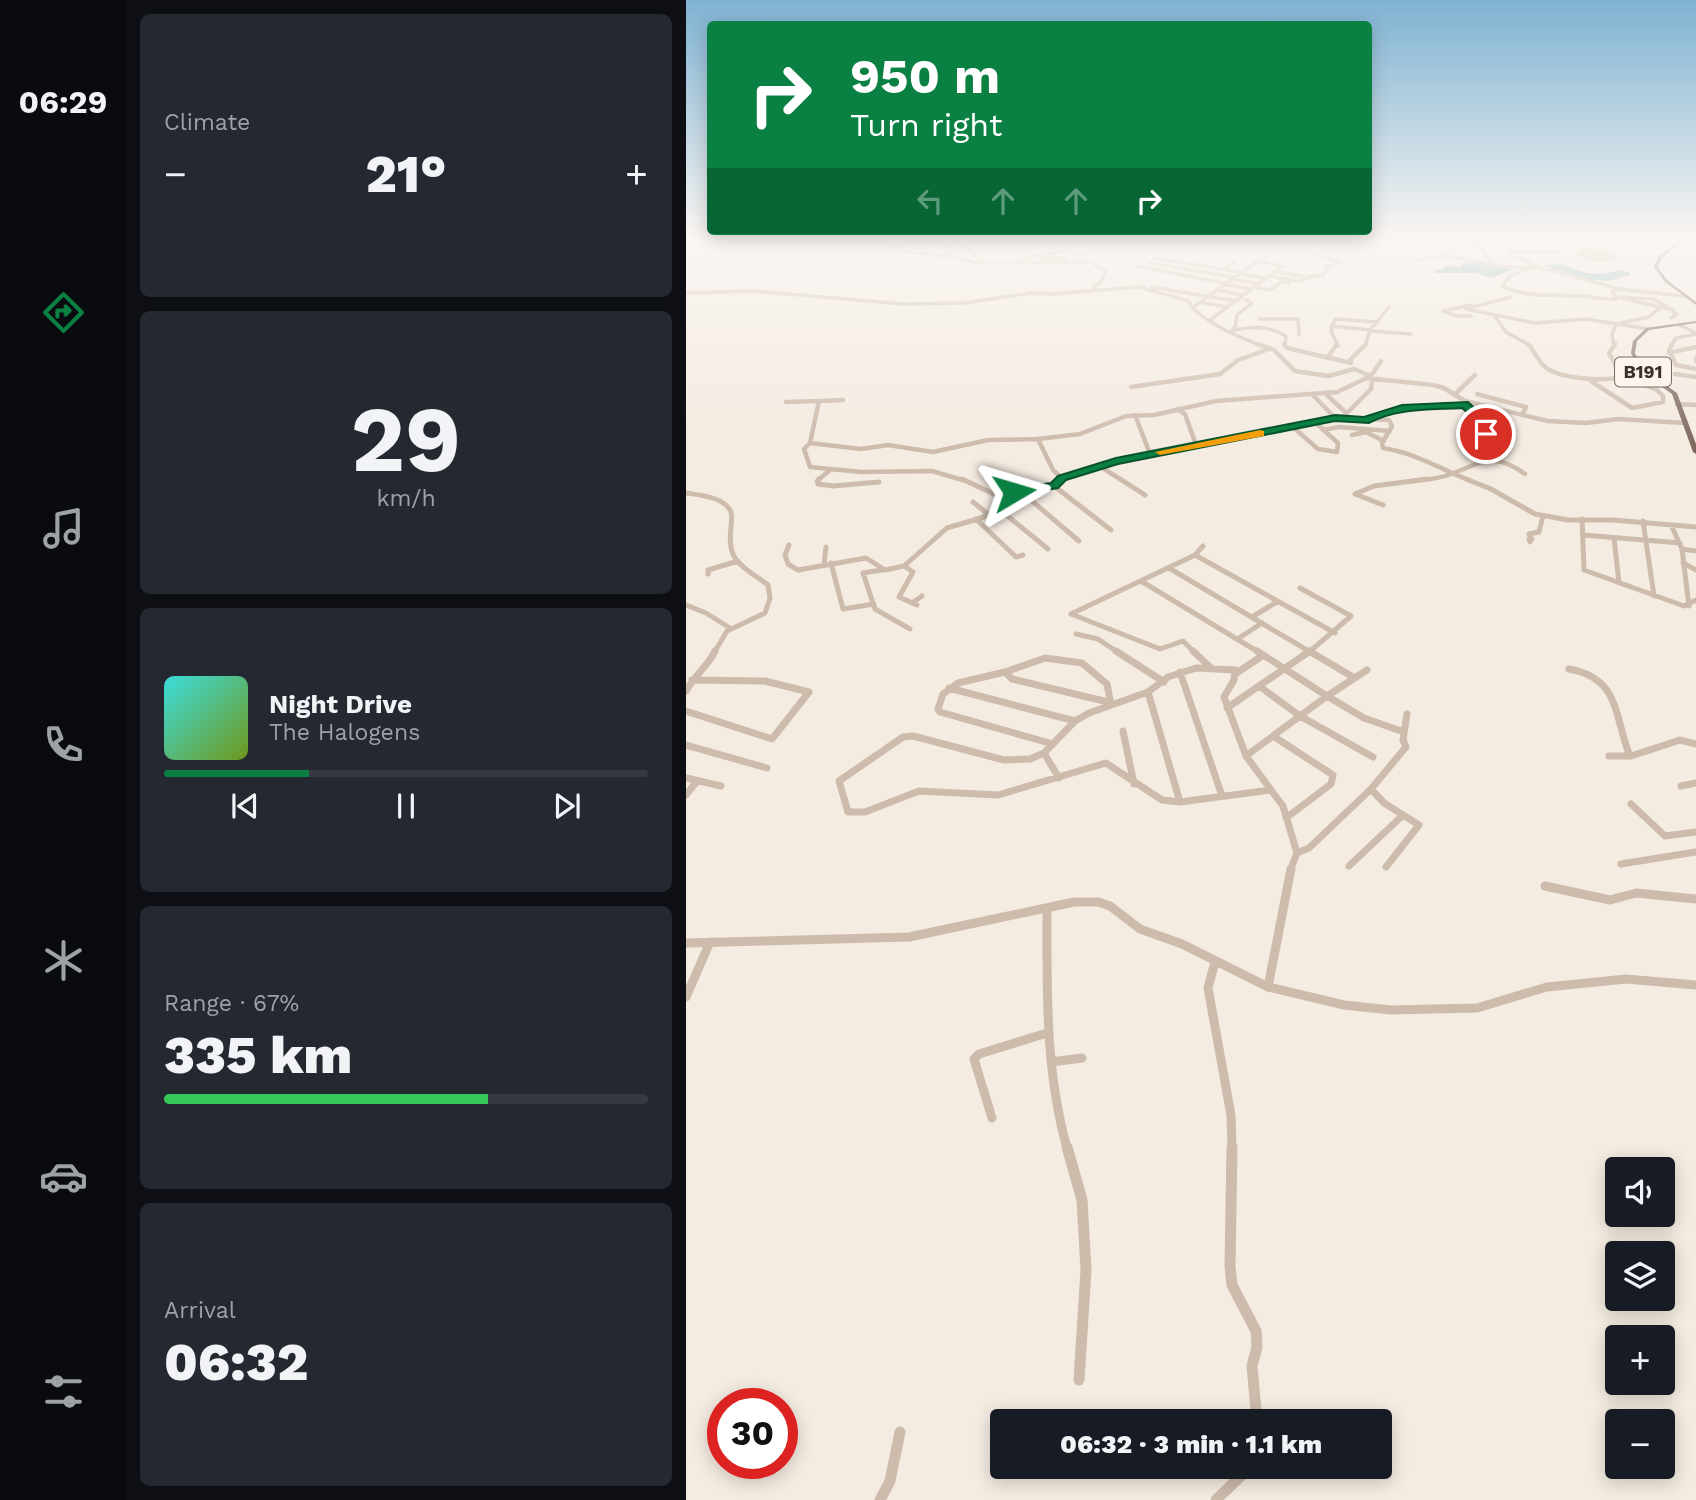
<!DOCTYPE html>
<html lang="en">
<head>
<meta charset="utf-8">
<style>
  :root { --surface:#171b24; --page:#242831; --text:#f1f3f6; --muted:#9ea1a6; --line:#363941; --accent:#0b8043 }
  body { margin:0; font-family:"Work Sans",sans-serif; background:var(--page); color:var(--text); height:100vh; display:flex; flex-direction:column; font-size:26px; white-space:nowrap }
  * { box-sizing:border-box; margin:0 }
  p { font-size:23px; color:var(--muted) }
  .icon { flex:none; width:38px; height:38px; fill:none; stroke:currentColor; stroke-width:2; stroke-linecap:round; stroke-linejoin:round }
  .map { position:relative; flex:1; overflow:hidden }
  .drawer { display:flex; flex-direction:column; gap:14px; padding:14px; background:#0d0f14; width:560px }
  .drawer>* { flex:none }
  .hud { position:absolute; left:21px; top:21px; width:665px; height:214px; border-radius:7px; box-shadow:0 4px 18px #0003; background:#0b8043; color:#fff; overflow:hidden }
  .tools { position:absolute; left:919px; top:1157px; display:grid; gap:14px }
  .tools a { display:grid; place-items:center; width:70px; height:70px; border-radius:7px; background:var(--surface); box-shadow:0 4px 18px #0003; font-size:35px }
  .speed { position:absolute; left:21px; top:1388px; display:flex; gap:14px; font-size:35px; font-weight:700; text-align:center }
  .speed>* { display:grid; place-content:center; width:91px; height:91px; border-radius:50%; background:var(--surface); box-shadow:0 4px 18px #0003; line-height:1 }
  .speed .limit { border:10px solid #d22; background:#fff; color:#111 }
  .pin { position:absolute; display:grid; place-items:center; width:60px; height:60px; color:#fff; margin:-30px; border:4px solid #fff; border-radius:50%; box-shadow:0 2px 7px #0007 }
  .me { position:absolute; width:77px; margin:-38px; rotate:83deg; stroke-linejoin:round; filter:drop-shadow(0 0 5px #0008) }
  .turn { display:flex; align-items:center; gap:24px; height:147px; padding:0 28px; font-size:32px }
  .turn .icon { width:91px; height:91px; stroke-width:2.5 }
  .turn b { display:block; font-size:49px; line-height:60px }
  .lanes { display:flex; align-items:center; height:66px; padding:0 28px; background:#0003; justify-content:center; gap:35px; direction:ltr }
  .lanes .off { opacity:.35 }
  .big { font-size:52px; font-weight:800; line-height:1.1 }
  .drawer .widget { flex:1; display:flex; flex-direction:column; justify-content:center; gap:10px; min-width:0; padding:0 24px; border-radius:10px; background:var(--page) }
  .drawer .dial { align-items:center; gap:0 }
  .dial b { font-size:91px; line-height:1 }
  .song { display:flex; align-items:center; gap:21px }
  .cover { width:84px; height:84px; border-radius:10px; background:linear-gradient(135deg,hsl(180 70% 55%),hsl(80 70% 35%)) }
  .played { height:7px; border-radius:4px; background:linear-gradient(90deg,var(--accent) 30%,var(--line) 30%) }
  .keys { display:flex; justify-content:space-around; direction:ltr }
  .heat { display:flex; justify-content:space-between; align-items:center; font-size:38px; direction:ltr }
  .charge { height:10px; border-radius:5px; background:linear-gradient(90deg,#34c759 67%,var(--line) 0) }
  .trip { position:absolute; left:304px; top:1409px; width:402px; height:70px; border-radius:7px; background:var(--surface); box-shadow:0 4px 18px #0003; font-weight:800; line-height:70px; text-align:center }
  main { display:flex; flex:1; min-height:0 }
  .tabs { display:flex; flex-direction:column; width:126px; justify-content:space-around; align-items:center; background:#090b0e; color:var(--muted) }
  .tabs .icon { width:49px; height:49px }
  .tabs .selected { color:var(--accent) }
  .tabs b { font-size:32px; color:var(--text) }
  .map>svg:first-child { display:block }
  .green { fill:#b8c4a0 }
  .water { fill:#7fb0b2 }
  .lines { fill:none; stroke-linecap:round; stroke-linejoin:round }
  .minor-far5 { stroke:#cdbbac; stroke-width:3.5 }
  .minor-far4 { stroke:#cdbbac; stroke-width:4.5 }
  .minor-far3 { stroke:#cdbbac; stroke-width:5 }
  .minor-far2 { stroke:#cdbbac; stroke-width:7 }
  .minor-far1 { stroke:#cdbbac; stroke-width:9 }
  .minor { stroke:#cdbbac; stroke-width:11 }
  .major { fill:#7d675c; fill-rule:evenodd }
  .route { fill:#0b8043; stroke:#07532c; stroke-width:2 }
  .slow { fill:#f59e0b }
  .labels { text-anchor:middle; stroke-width:7; stroke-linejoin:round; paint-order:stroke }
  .shield { fill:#fbf5ee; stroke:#756b66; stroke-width:2 }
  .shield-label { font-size:18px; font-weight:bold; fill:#3b302b }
</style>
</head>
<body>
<main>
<nav class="tabs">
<b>06:29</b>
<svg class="icon selected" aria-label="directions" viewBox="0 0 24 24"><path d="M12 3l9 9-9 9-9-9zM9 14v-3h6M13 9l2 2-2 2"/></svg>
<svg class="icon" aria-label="music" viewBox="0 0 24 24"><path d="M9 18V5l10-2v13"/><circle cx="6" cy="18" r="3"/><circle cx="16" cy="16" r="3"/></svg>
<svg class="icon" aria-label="phone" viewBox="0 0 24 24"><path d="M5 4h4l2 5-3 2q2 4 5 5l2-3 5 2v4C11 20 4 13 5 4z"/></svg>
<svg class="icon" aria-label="climate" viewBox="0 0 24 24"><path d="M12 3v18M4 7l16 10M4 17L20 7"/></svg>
<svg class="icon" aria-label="car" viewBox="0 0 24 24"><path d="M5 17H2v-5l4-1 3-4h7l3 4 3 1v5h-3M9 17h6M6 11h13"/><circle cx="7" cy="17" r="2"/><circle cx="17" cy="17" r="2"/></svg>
<svg class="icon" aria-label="filters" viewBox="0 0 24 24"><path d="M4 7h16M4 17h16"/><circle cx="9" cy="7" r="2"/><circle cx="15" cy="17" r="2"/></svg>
</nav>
<section class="drawer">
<div class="widget"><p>Climate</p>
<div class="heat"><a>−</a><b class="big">21°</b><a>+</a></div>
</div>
<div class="widget dial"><b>29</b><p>km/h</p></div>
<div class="widget">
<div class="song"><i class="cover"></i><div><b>Night Drive</b><p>The Halogens</p></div></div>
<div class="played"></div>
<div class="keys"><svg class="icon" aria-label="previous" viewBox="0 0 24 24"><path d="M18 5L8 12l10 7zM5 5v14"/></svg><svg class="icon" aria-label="pause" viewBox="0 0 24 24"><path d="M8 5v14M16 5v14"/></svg><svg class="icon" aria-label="next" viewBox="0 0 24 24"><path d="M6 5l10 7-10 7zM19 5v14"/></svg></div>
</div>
<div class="widget"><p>Range · 67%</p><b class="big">335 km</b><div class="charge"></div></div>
<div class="widget"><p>Arrival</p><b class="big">06:32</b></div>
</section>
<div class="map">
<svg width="1010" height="1500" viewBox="0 0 1010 1500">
  <rect width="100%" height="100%" fill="#f4ebe1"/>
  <path class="green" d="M 897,248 L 925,251 L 933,257 C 921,264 900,263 889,253 Z"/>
  <path class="water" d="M 779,262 L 824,268 L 826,270 L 805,278 L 791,273 L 750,273 L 748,270 L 757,269 L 760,265 L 774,267 Z
    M 876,264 C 889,269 901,275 916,274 C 927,272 931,269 943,272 L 944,275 L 922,281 L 900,279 L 857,265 Z"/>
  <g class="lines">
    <path class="minor-far5" d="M 269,238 L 298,263
      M 768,238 L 796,248 L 805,263 L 810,266 L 861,269 L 933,289 L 997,296
      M 235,239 L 254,241 L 261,252 L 267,254 L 266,257 L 207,250 L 217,243 Z
      M 785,244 L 796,238
      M 622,253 L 655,262 L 639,267 L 641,270 L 638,274 L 623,277
      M 266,257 L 294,263 L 405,262 L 420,271 L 415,282 L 407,286 L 408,290
      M 356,258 L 382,258
      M 468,258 L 555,272
      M 337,259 L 377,251 L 400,257 L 398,261
      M 733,259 L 762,256 L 806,265
      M 463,263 L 547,277
      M 450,266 L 539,283
      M 852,267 L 836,258 L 825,257 L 823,251 L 872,253
      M 538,269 L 550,261
      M 839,270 L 824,276 L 816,286 C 843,299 869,294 898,296 C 909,297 920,300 931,299 L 926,292 L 933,289
      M 553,274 L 579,278
      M 582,276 L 612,281 L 623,278 L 589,271
      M 546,279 L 572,284
      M 537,284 L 565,289
      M 466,287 L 549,301
      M 568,287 L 584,290 L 595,282 L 603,283
      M 531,290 L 557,295
      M 0,293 L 67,291 L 217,304 L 278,303 L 345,293 L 368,294 L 453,287 L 503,301 L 506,308
      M 824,297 L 780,309 L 849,323 L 900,319 L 962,329
      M 932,297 L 967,299 L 987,310 L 935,298
      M 513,302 L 541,307
      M 785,305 L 757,311 L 770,316 L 785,316
      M 985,310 L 991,314 L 985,318
      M 808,315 L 820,332 L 845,346
      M 574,319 L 612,319 L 613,335
      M 523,321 L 596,266 L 570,261
      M 993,325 L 1010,333
      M 645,326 L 684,330
      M 545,331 C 564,326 583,325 600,336 L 599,346
      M 545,331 L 549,327 L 551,315 L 566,303 L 560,300
      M 684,331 L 725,334
      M 576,346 C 548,335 529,327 506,308 L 580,255
      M 652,346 L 645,331 L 649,319 L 691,322
      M 679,346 L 684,330 L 703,307
      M 928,346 L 926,335 L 930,324 L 963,317 L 974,308
      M 985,346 L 990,338 L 1010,334"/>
    <path class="minor-far4" d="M 572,344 L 588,350 L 609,371 L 642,376 L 668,369 L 685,376 L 651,392 L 530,401 L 468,415 L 440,416 L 394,434 L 352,439 L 367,470 L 376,478 L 412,465 L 649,418 L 703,420 L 706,426 L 696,443 L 697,448 C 730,453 754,469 785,481
      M 598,344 L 601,348 L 665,363
      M 842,344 C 848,350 852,361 859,367 C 873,378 918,383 935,376 L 923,353 L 929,344
      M 986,344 L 983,350 L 990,365 L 1010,369
      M 983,353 L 1010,347
      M 641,358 L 651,344
      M 1010,358 L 1010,361
      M 662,362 L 680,344
      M 989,374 L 1010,377
      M 685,376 L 695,361
      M 680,378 L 747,385 L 758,388 L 779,401 L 862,421 L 900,423 L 932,419 L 999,423
      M 905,381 L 946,408 L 977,402 L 977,396 L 971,390 L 935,376
      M 445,387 L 534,374 L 552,360 L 583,349
      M 639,393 L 659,412
      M 626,394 L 649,418
      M 791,394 L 840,407 L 836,415
      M 768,395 L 789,375
      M 133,401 L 157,400
      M 100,402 L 133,401 L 124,443 L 118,449 L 124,467 L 175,472 L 246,471 L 280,481
      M 991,404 L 1010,405
      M 782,405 L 781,408 L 794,418 L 800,433 L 791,435
      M 491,409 L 499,414 L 510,445
      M 449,415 L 464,454
      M 684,417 L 716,408 L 782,405
      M 655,419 L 685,389 L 686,380
      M 607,427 L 632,449 L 651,452 L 652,443 L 629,422
      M 637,430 L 653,427 L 704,431
      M 666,435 L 680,432 L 698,441
      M 124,443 L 175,449 L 202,445 L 247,452 L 302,440 L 352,439
      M 412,465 L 437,481
      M 131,481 L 144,470
      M 373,481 L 376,478
      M 726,481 C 739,480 753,479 765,474 C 798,462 806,451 839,474"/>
    <path class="minor-far3" d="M 133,479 L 132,484 L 147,486 L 193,482
      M 276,479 L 310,495 L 361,488 L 375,479
      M 434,479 L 459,495
      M 780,479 L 805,489 L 849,514 L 882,520 L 927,520 L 1010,527
      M 368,486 L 425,530
      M 0,493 C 13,495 39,497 45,512 C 48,519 40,541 48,556 C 53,567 72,577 82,585 L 84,598 L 79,613 L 41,631 L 28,653
      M 339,495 L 393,541
      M 287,502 L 302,514
      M 697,505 L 669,494 L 688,486 L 742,479
      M 313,509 L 362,549
      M 290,519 L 330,557 L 337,555
      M 896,519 L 898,570 L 998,606 L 1010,600
      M 957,521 L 968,596
      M 985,525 L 996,549 L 1003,606
      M 897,535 L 994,543
      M 928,538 L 933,583
      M 844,542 L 843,539 L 846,539 L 843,534 L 853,532 L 857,516
      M 103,545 L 99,555 L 102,564 L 112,570 L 180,558 L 199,570 L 218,566 L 261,528 L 295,518 L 350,491
      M 996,549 L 1010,551
      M 509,555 L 649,633
      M 145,563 L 157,609 L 188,604
      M 997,563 L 1010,570
      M 138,565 L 140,547
      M 218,566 L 227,572 L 213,597 L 231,605
      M 483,568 L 626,653
      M 196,570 L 177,573 L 189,609 L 224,629
      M 22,574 L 22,570 L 52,561
      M 455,581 L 574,653
      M 614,588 L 665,616 L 622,653
      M 226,603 L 236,596
      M 0,605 L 20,613 L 44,628
      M 566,617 L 591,602
      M 390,634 L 412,639 L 433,653
      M 553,638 L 576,623
      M 509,653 L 497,641 L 474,649 L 385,614 L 509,555 L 517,546"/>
    <path class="minor-far2" d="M 430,651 L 478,682
      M 507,651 L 524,667
      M 623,651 L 667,677
      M 510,668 L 549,670 L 548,680 L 538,697 L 560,756 L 585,790 L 494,802 L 476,800 L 420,763 L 312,795 L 233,791 L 179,812 L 162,812 L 153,781 L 217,737 L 227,736 L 318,760 L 344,759 L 358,753 L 389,721 L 403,713 L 462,692 L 482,677 Z
      M 883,669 C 935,678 928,718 944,756
      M 681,670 L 641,696 L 678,718 L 718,732
      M 319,672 L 326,679 L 422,702
      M 494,672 L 536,796
      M 549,674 L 576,656
      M 573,686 L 614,716 L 687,757
      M 263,688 L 389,721
      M 0,691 C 8,676 22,666 29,651
      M 462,692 L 494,802
      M 541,708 L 624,651
      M 0,711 L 86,739 L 123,692 L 79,681 L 6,680
      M 437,731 L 448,784
      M 587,736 L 647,775 L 645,784 L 600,818
      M 367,744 L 254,712 L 252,709 L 257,694 L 272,683 L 319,672 L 359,658 L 396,663 L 421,684 L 425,705
      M 0,745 L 81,768
      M 358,753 L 373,778
      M 560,756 L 641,696 L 571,651
      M 923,756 L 945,756 L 994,740 L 1010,744
      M 0,778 L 35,786
      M 995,786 L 1010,783
      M 685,789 L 698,803 L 733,825 L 700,867
      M 585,790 L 597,806 L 611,853 L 604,871
      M 0,795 L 11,781
      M 945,804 L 979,836 L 1010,832
      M 611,853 L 623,848 L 685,789 L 720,747 L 717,740 L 721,714
      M 935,864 L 1010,852
      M 663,866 L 717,815"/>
    <path class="minor-far1" d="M 859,886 L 924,900 L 950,893 L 1010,899
      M 361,909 C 361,990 359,1070 381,1148
      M 0,943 L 223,937 L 388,902 L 412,902 L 424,906 L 454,929 L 496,944 L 582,987 L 658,1005 L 705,1010 L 791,1008 L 861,987 L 940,979 L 1010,985
      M 529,962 L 522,988 L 545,1115 L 546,1148
      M 582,987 L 605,869
      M 0,997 L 24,942
      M 365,1062 L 396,1058
      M 306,1118 L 288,1059 L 293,1054 L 361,1033"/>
    <path class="minor" d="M 381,1147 L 396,1200 L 400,1270 L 393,1380
      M 546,1147 L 544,1267 L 546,1285 L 570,1331 L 571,1347 L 566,1366 L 571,1421
      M 194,1500 L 204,1481 L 214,1432
      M 530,1500 L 565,1466"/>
    <path class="major" d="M 996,238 L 1001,238 L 976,258 L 972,267 L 981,280 L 1010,302 L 1010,305 L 979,282 L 968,267 L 973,256 Z
      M 1010,321 L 1010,323 L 963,330 L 951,341 L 949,353 L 956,368 L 991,393 L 1010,444 L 1010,454 L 1007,452 L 986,394 L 952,370 L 945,353 L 947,341 L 960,328 Z"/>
  </g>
  <linearGradient id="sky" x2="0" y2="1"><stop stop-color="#7eb2d2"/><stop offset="0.53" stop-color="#faf6f2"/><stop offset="1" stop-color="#faf6f2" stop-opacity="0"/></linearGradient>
  <rect width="1010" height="448" fill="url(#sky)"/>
  <path class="route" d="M 782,402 L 799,418 L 803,437 L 796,437 L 790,420 L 776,408 C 744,410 710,408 683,423 L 649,421 L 432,464 L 380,480 L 372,488 L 328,495 L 323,492 L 328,488 L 365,483 L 372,476 L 430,458 L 649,415 L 678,417 L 716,405 Z"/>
  <path class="slow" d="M 574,430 L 578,431 L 578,436 L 474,455 L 469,452 Z"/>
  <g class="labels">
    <rect class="shield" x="929" y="357.5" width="56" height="29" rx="5"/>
    <g class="shield-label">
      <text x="957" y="378">B191</text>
    </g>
  </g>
</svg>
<div class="tools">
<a><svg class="icon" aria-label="sound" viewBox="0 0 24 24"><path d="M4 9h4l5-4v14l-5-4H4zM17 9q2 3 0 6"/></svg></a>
<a><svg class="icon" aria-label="layers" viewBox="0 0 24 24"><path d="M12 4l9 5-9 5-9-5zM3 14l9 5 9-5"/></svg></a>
<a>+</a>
<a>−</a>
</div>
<div class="speed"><div class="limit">30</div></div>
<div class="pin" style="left:800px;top:434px;background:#d93025"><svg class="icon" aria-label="arrive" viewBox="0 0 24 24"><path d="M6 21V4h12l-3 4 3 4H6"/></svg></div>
<svg class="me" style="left:328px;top:492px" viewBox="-20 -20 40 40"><path d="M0-17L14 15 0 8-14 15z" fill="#0b8043" stroke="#fff" stroke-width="4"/></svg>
<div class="trip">06:32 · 3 min · 1.1 km</div>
<div class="hud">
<div class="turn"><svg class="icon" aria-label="right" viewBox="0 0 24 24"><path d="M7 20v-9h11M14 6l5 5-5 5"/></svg><div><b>950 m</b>Turn right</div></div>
<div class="lanes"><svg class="icon off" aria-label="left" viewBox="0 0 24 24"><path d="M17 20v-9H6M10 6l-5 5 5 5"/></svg><svg class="icon off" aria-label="ahead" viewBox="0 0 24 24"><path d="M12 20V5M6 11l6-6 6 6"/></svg><svg class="icon off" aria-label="ahead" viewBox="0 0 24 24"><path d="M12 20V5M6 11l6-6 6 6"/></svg><svg class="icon" aria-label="right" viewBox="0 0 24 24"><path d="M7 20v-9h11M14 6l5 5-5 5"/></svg></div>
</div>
</div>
</main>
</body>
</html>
